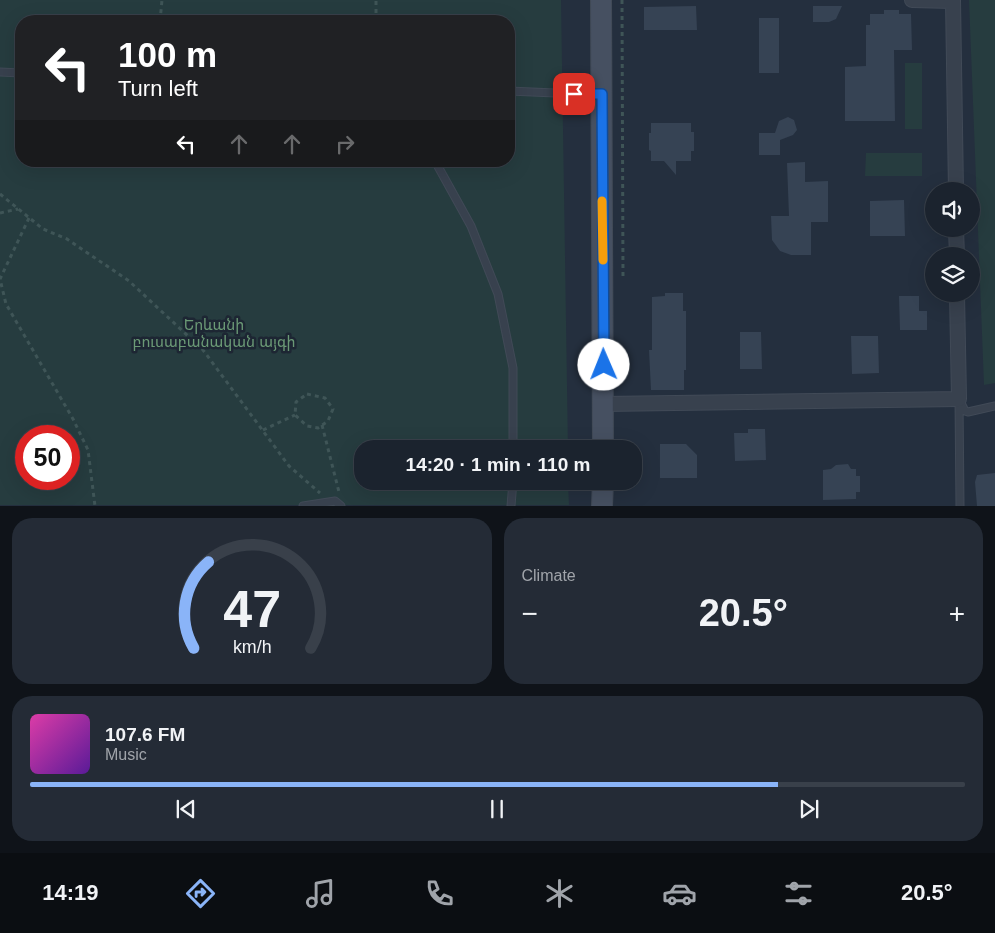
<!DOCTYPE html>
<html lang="en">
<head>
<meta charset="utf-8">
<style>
  :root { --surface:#1b232e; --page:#242b36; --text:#f1f3f6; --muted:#a0a4aa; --line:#39404a; --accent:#8ab4f8 }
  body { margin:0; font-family:Arial,"Noto Sans Armenian",sans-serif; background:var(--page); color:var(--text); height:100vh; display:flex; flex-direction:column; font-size:19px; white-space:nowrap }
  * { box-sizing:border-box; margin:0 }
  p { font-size:16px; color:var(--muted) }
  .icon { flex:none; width:28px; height:28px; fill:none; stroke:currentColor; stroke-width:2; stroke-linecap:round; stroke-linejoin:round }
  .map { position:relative; height:506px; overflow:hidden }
  .side { display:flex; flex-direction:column; gap:12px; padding:12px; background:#0f1319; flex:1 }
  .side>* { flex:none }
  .top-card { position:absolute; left:15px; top:15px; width:500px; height:152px; border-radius:20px; box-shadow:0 5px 20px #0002,0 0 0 1px var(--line); background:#202124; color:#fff; overflow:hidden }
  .tools { position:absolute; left:925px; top:182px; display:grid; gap:10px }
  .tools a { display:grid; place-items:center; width:55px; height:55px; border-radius:50%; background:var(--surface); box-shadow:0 5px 20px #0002,0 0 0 1px var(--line); font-size:25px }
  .speed { position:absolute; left:15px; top:425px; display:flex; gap:10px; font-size:25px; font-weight:700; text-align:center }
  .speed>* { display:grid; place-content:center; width:65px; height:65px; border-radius:50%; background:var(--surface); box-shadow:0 5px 20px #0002,0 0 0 1px var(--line); line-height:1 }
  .speed .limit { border:8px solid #d22; background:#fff; color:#111 }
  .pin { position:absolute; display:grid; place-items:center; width:42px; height:42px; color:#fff; margin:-21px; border-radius:10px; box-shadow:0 2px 8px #0006 }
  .me { position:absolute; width:55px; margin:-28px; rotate:359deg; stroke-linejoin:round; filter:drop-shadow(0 0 4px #0008) }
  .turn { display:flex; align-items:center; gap:18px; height:105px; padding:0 20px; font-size:22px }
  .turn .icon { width:65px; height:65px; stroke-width:2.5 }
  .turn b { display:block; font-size:35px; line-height:42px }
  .lanes { display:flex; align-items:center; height:48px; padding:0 20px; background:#0003; justify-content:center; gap:25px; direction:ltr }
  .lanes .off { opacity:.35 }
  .big { font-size:38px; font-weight:600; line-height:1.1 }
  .side .widget { flex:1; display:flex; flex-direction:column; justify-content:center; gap:8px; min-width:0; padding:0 18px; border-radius:20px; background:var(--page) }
  .side .dial { align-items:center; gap:0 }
  .dial svg { height:130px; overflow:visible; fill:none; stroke:var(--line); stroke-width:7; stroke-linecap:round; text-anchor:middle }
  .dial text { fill:var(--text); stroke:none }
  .song { display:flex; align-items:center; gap:15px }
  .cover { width:60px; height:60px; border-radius:8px; background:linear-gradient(135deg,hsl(320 70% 55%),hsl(270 70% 35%)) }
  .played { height:5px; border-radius:2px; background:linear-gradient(90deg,var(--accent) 80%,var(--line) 80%) }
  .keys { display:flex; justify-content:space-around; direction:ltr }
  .heat { display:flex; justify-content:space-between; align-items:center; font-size:28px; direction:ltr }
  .side .tiles { flex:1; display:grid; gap:12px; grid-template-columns:1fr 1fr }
  .widget:last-child { grid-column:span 2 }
  .trip { position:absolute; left:354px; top:440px; width:288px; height:50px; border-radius:20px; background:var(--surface); box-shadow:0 5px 20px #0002,0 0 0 1px var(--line); font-weight:600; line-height:50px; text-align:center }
  .menu { display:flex; height:80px; justify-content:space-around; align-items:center; background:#0b0e12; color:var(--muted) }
  .menu .icon { width:35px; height:35px }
  .menu .active { color:var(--accent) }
  .menu b { font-size:22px; color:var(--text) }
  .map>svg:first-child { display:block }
  .green { fill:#263c3f; fill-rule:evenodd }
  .building { fill:#364354 }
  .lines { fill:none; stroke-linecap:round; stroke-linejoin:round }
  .lane-casing { stroke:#414a57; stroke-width:9 }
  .street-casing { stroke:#414a57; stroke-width:16 }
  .secondary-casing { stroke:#414a57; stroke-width:22 }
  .path { stroke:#3f5557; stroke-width:3; stroke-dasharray:4 4; stroke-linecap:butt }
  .lane { stroke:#38414e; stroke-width:7 }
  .street { stroke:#38414e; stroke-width:14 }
  .secondary { stroke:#465061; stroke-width:20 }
  .route-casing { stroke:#114b97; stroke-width:12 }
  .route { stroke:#1a73e8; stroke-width:9 }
  .slow { stroke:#f59e0b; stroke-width:9 }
  .labels { text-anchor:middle; stroke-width:5; stroke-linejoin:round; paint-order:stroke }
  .park-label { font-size:15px; fill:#6b9a76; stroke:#1d2633 }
</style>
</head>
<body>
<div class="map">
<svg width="995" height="506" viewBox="0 0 995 506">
  <rect width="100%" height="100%" fill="#242f3e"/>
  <path class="green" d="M 0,0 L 561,0 L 568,449 L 362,449 L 362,481 L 568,481 L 569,505 L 0,505 ZM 21,21 L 509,21 L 509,161 L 21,161 ZM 26,436 L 69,436 L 69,479 L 26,479 Z
    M 969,0 L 995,0 L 995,383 L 984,385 Z
    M 905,63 L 922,63 L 922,129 L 905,129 Z
    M 866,153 L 922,153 L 922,176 L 865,176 Z"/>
  <path class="building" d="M 696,6 L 697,30 L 644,30 L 644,7 Z
    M 813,6 L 842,6 L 836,19 L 829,22 L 813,22 Z
    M 884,10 L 899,10 L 899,14 L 911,14 L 912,50 L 894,50 L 895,121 L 845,121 L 845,67 L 866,66 L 866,25 L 870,25 L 870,14 L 884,14 Z
    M 759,18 L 779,18 L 779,73 L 759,73 Z
    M 788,117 L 794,120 L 797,130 L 793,135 L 780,140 L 780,155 L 759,155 L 759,133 L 775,133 L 779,121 Z
    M 651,123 L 691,123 L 691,132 L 694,132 L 694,151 L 691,151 L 691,161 L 676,161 L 676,175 L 664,161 L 651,161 L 651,151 L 649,150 L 649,133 L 651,133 Z
    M 805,162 L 805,182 L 828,181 L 828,222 L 811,222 L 811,255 L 791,255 L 780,251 L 772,240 L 771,216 L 789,216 L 787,163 Z
    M 904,200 L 905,236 L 870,236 L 870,201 Z
    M 665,293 L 683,293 L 683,311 L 686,311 L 686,370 L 684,370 L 684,390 L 651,390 L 649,350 L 652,350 L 652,297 L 665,296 Z
    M 899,296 L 919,296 L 919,311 L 927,311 L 927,330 L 900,330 Z
    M 740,332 L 761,332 L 762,369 L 740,369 Z
    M 851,336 L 878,336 L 879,373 L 852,374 Z
    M 748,429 L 765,429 L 766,460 L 735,461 L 734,433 L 748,433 Z
    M 660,444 L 686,444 L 697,455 L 697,478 L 660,478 Z
    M 848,464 L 851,469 L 856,469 L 856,476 L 860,476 L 860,492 L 856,492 L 856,499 L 823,500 L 823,470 L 831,469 L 836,465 Z
    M 995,473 L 995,506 L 977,506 L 975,482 L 977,475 Z"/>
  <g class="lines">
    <g class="lane-casing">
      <path id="lane" d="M 0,72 L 21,73
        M 509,91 L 601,95
        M 435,161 L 471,226 L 498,294 L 513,368 L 513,449
        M 959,399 L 960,506
        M 961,403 L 965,411 L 968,412 L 995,406
        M 303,506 L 335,501 L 341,506
        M 511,506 L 513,481"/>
    </g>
    <g class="street-casing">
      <path id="street" d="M 912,0 L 953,1
        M 953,0 L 956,191
        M 956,229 L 957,256
        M 604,404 L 959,399 L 957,294"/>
    </g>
    <g class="secondary-casing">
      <path id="secondary" d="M 601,0 L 603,449
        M 602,506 L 603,481"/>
    </g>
    <path class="path" d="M 622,0 L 623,279
      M 160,21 L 162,0
      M 376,21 L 376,0
      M 0,194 L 43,229 L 67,239 L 129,281 L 203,350 L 289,466 L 320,493
      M 0,213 L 18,209
      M 29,218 L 0,279 L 6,304 L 73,419 L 88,450 L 95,506
      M 307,394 L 325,398 L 333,409 L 328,421 L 318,428 L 307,426 L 295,415 L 296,402 Z
      M 322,425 L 339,492
      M 263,430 L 295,415"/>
    <use href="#lane" class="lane"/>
    <use href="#street" class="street"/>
    <use href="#secondary" class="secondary"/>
  </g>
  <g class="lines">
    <g class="route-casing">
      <path id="route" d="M 574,94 L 602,94 L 604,365"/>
    </g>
    <use href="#route" class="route"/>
    <path class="slow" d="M 602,201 L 603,260"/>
  </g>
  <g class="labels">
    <g class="park-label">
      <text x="214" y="330">Երևանի<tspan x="214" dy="17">բուսաբանական այգի</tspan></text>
    </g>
  </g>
</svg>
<div class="tools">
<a><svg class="icon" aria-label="sound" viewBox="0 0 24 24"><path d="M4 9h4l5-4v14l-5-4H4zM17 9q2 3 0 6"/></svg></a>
<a><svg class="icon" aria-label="layers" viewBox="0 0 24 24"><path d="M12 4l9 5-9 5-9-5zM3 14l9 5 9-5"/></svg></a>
</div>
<div class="speed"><div class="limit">50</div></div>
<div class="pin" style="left:574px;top:94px;background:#d93025"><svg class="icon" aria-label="arrive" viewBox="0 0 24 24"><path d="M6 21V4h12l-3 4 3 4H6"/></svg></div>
<svg class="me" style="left:604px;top:365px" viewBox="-20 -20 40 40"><circle r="19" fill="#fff"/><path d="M0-13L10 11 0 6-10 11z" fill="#1a73e8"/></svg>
<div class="trip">14:20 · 1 min · 110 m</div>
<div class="top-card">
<div class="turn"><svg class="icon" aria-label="left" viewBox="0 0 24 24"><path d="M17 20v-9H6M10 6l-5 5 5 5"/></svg><div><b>100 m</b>Turn left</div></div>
<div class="lanes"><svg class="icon" aria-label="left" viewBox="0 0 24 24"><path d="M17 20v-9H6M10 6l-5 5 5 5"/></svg><svg class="icon off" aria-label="ahead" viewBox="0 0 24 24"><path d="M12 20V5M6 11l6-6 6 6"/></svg><svg class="icon off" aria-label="ahead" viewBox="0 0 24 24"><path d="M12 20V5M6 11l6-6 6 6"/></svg><svg class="icon off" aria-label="right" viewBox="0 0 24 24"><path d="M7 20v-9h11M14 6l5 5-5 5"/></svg></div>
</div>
</div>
<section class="side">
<div class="tiles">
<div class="widget dial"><svg viewBox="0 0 100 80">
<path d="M14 69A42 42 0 1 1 86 69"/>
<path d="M14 69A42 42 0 0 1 23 16" stroke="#8ab4f8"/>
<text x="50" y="56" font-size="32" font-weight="700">47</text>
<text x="50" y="72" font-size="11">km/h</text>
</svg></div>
<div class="widget"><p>Climate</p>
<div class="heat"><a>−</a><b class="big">20.5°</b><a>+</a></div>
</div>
<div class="widget">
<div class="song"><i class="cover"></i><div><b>107.6 FM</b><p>Music</p></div></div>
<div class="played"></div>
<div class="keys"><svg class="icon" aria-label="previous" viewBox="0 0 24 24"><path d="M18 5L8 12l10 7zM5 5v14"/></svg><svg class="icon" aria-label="pause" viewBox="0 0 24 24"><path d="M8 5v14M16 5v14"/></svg><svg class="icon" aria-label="next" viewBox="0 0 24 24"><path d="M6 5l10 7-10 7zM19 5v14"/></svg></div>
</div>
</div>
</section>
<nav class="menu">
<b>14:19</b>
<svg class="icon active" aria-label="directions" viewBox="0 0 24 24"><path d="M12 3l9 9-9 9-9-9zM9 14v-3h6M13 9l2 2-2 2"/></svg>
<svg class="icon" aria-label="music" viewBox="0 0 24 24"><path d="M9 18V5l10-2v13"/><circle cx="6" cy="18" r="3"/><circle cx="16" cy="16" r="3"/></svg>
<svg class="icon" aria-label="phone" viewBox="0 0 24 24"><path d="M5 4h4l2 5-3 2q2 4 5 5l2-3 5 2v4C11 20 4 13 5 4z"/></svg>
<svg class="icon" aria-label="climate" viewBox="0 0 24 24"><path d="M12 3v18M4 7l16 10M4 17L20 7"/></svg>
<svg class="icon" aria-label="car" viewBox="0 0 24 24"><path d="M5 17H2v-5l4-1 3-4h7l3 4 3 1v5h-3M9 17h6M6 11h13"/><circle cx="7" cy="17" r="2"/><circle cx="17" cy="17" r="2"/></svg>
<svg class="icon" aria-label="filters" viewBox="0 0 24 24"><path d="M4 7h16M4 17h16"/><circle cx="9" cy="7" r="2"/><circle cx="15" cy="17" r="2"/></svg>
<b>20.5°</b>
</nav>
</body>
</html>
